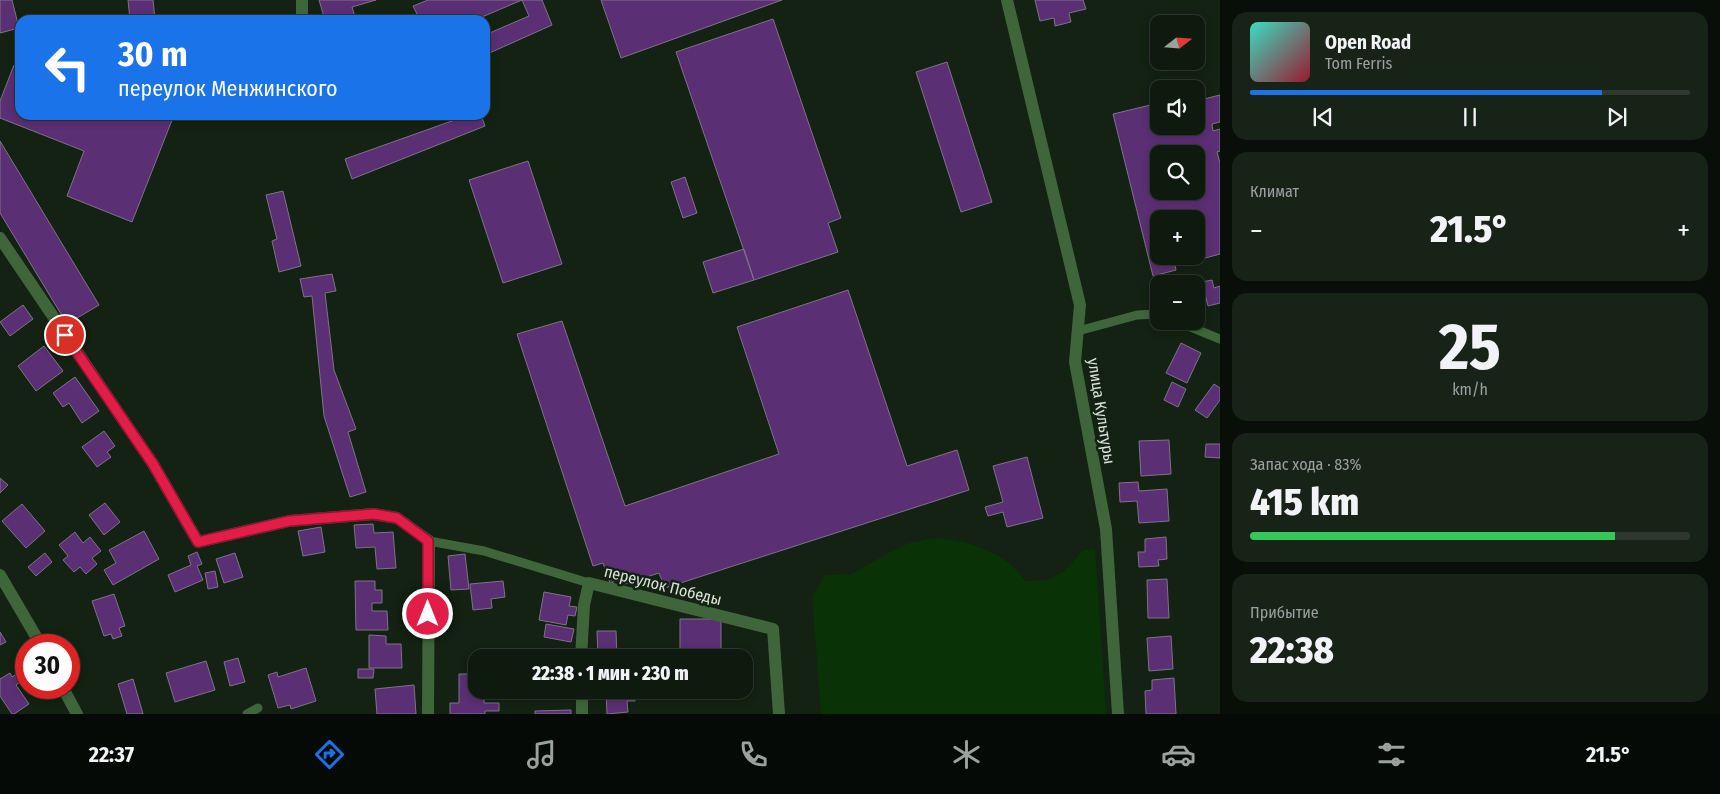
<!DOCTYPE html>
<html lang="ru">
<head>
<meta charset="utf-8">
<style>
  :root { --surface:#0e1a0e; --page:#172317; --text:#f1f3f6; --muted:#9ba19e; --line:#2e382e; --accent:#1a73e8 }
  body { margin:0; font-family:"Fira Sans Condensed",sans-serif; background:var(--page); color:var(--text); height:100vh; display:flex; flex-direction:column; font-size:19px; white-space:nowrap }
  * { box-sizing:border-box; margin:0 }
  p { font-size:16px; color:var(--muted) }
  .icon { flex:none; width:28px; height:28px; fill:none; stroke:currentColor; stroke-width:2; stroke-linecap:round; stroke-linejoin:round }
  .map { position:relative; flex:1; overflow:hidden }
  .drawer { display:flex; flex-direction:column; gap:12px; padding:12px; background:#080e08; width:500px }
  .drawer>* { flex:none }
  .top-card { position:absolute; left:15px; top:15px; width:475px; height:105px; border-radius:15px; box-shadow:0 2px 8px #0003,0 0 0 1px var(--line); background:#1a73e8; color:#fff; overflow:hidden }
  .needle { width:32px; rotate:73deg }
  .buttons { position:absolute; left:1150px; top:15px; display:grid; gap:10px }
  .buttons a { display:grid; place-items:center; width:55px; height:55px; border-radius:10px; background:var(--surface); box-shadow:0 2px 8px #0003,0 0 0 1px var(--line); font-size:25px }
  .speed { position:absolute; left:15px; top:634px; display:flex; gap:10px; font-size:25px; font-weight:700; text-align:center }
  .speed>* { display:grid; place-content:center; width:65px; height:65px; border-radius:50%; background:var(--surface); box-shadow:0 2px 8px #0003,0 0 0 1px var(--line); line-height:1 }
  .speed .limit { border:8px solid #d22; background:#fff; color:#111 }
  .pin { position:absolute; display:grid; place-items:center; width:42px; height:42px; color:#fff; margin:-21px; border:2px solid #fff; border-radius:50%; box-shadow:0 1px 5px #0007 }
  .me { position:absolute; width:55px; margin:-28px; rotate:0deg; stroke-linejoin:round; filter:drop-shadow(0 0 4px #0008) }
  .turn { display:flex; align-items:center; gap:18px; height:105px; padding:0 20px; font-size:22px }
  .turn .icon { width:65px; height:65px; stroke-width:2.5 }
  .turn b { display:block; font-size:35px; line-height:42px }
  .big { font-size:38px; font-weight:800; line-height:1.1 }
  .drawer .widget { flex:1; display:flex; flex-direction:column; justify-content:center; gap:8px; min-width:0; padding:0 18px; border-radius:15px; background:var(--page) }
  .drawer .dial { align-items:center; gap:0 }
  .dial b { font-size:65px; line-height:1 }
  .song { display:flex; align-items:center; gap:15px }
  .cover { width:60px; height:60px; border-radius:8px; background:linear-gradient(135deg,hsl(170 70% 55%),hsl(350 70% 35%)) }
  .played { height:5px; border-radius:2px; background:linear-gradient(90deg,var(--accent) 80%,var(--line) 80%) }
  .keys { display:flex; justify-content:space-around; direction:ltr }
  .heat { display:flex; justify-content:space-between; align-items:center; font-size:28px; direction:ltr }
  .charge { height:8px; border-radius:4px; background:linear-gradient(90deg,#34c759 83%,var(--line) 0) }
  .trip { position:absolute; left:468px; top:649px; width:285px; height:50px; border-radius:15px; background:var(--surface); box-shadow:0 2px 8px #0003,0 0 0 1px var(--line); font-weight:800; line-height:50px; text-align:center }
  .tab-bar { display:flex; height:80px; justify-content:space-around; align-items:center; background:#060a06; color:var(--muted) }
  .tab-bar .icon { width:35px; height:35px }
  .tab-bar .on { color:var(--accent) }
  .tab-bar b { font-size:22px; color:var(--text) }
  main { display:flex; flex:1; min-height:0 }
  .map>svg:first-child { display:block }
  .green { fill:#0a3207 }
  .building { fill:#5b2f73; stroke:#7f7288; fill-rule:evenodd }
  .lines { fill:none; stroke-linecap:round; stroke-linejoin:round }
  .lane { stroke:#3f663b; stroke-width:9 }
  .street { stroke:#3f663b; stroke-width:12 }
  .route-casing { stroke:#92132f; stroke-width:12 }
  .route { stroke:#e11d48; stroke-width:9 }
  .labels { text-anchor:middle; stroke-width:5; stroke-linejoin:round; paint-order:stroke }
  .street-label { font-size:16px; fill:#d9e3d8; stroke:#132212 }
</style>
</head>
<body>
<main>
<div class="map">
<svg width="1220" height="714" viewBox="0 0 1220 714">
  <rect width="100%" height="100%" fill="#132212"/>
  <path class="green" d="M 935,538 C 961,540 988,547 1009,563 C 1015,568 1020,575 1026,581 L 1046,580 L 1065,571 L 1083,550 L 1095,549 L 1106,714 L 821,714 L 812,596 L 826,575 L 852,574 L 884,555 L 909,543 Z"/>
  <path class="building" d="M 0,0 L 12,0 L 19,28 L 0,33 Z
    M 128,0 L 153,0 L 155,20 L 130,20 Z
    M 319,0 L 376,0 L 352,7 L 356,20 L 325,20 Z
    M 428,0 L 522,0 L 475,20 L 420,20 L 413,6 Z
    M 522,0 L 542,0 L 552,25 L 485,55 L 485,35 L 529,16 Z
    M 601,0 L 782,0 L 621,58 Z
    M 1035,0 L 1083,0 L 1086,9 L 1069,13 L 1071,22 L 1055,26 L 1054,18 L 1040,21 Z
    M 773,19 L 841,218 L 828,223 L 838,252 L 754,280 L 676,52 Z
    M 947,62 L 992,202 L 961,212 L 916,72 Z
    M 14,65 L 20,68 L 20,115 L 174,115 L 132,222 L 67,196 L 84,151 L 0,118 L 0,101 Z
    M 1203,92 L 1204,99 L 1220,95 L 1220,122 L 1212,124 L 1213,131 L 1220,129 L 1220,151 L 1217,152 L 1220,163 L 1220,254 L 1198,260 L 1196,219 L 1159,219 L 1159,256 L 1173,256 L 1176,270 L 1153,276 L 1113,114 L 1159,103 L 1159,126 L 1196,126 L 1196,94 ZM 1159,154 L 1196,154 L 1196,191 L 1159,191 Z
    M 462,115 L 481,115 L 485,126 L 352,179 L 345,159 L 463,117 Z
    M 0,141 L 99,305 L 67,324 L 0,213 Z
    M 528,161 L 562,264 L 503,283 L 469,180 Z
    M 685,177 L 697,213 L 683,218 L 671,182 Z
    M 283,191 L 301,266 L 279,272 L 272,241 L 277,239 L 266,195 Z
    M 744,249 L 754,280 L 713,293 L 703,262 Z
    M 332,274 L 336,291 L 325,293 L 334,370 L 356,429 L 348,432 L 366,492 L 350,497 L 324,416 L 312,296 L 304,297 L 300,279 Z
    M 1212,280 L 1214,288 L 1220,286 L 1220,303 L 1208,306 L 1202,282 Z
    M 848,290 L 907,466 L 957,450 L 969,490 L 665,588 L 659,573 L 625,584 L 623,579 L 610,583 L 603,563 L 593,566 L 517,334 L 562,321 L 625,506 L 779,454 L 737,327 Z
    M 23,305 L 33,319 L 10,336 L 0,322 Z
    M 1181,343 L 1201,353 L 1187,383 L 1166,373 Z
    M 44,346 L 63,371 L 36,391 L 18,366 Z
    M 75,377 L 99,411 L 82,423 L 69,403 L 63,407 L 53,393 Z
    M 1172,382 L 1186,389 L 1178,407 L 1164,400 Z
    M 1214,384 L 1220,388 L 1220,400 L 1207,418 L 1195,410 Z
    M 104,431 L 115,446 L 107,452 L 111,457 L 97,467 L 82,447 Z
    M 1169,440 L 1171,474 L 1141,476 L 1139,441 Z
    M 1206,444 L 1220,444 L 1220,458 L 1205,457 Z
    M 1027,457 L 1043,518 L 1007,527 L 1003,512 L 988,516 L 985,507 L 1003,502 L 993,466 Z
    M 0,478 L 8,485 L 0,493 Z
    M 1138,482 L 1139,491 L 1167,489 L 1169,521 L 1139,523 L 1137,501 L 1120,502 L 1119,483 Z
    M 105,503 L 120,522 L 104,535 L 89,515 Z
    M 22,504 L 45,531 L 26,548 L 2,521 Z
    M 373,524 L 374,533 L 393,532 L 396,568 L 377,569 L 375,547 L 356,548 L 354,525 Z
    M 321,527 L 325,552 L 303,556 L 298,531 Z
    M 144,531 L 159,559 L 113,585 L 104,570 L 116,563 L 109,550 Z
    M 75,532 L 83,543 L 90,537 L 101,551 L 92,558 L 97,564 L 86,574 L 80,567 L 74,572 L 63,560 L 68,556 L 59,545 Z
    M 1166,537 L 1167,559 L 1158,560 L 1159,566 L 1139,567 L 1138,552 L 1145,552 L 1145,539 Z
    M 197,552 L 202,564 L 197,566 L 203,580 L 175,592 L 168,575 L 191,565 L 188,556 Z
    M 45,553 L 52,562 L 36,576 L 28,567 Z
    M 235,553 L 243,577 L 224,583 L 216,559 Z
    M 465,554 L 469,589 L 451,590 L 448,556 Z
    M 215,571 L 218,587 L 208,589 L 205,573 Z
    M 1167,579 L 1169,618 L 1148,618 L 1147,580 Z
    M 355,581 L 375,581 L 375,590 L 382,590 L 382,603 L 372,603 L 372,611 L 387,611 L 388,630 L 356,630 Z
    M 503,581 L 505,597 L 491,599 L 492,608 L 473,610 L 470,584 Z
    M 544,592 L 571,597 L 569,606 L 577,607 L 575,616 L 568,615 L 566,625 L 539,620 Z
    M 114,594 L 125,626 L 119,628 L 122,636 L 113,639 L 111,634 L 104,636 L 92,601 Z
    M 680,619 L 721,619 L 721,652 L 680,652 Z
    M 546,624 L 574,629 L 571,642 L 544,637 Z
    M 597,631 L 616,631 L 617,658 L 598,658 Z
    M 0,632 L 6,642 L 0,645 Z
    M 369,635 L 386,636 L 386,644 L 401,644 L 402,668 L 369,668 Z
    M 1171,636 L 1173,669 L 1149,671 L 1147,638 Z
    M 238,658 L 245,682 L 230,686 L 224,662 Z
    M 206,661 L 215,690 L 175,702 L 166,673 Z
    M 306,668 L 316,701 L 291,709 L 290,705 L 278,708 L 268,675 L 277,672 L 278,677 Z
    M 358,669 L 374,669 L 373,678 L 358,678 Z
    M 10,673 L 12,677 L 18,673 L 23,680 L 16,685 L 29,704 L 14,714 L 12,714 L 0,696 L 0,679 Z
    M 459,674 L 476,674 L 476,690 L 484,690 L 484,703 L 499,703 L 499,711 L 485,711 L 485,714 L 450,714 L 450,703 L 459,703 Z
    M 1174,678 L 1176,714 L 1146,714 L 1145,691 L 1152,690 L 1152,680 Z
    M 133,679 L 143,714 L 127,714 L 118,684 Z
    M 414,685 L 416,714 L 377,714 L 375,689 Z
    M 542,690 L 568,690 L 568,697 L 543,697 Z
    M 606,690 L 634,690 L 635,701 L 627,701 L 628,712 L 607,714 Z
    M 705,690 L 725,690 L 725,697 L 705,697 Z
    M 726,690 L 736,690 L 736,698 L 726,698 Z
    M 571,710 L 571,714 L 535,714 L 535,711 Z"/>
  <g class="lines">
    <path class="lane" d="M 1176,321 L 1220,339
      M 1078,331 L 1137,315 L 1159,314
      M 429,541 L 484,551 L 589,583
      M 247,714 L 258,708"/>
    <path class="street" d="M 1007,0 L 1080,305 L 1075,362 L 1106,529 L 1118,714
      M 302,20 L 302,0
      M 0,238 L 153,464 L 198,542 L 289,521 L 373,514 L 397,518 L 429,541 L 428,714
      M 0,575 L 41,645
      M 581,658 L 584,605 L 589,583 L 773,629 L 779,714
      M 63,688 L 77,714
      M 582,690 L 582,714"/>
  </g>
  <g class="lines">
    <g class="route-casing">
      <path id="route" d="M 65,335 L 153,464 L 198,542 L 289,521 L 374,514 L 397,518 L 428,541 L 428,614"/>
    </g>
    <use href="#route" class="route"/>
  </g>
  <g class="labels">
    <g class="street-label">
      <text transform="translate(1102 411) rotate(81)" y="6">улица Культуры</text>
      <text transform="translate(663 585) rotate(14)" y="6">переулок Победы</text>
    </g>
  </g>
</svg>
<div class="buttons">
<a><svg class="needle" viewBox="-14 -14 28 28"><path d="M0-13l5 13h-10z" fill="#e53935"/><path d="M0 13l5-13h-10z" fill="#9ba19e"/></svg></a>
<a><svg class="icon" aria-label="sound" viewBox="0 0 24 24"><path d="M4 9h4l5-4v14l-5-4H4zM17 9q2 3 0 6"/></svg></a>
<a><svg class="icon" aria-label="search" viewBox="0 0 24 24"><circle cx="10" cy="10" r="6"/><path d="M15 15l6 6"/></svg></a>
<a>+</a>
<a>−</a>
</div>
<div class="speed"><div class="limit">30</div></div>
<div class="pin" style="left:65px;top:335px;background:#d93025"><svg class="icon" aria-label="arrive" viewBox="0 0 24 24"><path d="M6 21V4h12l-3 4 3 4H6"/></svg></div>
<svg class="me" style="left:428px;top:614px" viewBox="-20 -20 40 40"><circle r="17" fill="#e11d48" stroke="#fff" stroke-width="3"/><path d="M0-11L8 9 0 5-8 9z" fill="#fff"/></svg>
<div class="trip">22:38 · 1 мин · 230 m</div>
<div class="top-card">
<div class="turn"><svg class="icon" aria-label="left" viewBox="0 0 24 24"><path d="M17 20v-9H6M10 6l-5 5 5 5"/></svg><div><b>30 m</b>переулок Менжинского</div></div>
</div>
</div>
<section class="drawer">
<div class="widget">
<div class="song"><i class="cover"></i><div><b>Open Road</b><p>Tom Ferris</p></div></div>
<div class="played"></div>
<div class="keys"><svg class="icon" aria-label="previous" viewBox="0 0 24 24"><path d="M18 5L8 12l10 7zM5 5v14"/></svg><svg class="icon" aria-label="pause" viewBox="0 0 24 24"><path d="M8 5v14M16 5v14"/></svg><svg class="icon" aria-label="next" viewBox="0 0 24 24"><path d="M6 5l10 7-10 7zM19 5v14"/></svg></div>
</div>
<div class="widget"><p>Климат</p>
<div class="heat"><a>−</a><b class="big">21.5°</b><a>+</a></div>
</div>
<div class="widget dial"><b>25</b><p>km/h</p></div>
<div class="widget"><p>Запас хода · 83%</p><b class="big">415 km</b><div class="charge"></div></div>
<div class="widget"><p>Прибытие</p><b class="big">22:38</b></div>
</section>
</main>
<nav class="tab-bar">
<b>22:37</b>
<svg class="icon on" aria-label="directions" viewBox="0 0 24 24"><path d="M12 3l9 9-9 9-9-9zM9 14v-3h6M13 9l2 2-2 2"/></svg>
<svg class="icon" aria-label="music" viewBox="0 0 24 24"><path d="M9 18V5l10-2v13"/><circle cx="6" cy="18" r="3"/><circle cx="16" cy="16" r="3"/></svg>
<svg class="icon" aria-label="phone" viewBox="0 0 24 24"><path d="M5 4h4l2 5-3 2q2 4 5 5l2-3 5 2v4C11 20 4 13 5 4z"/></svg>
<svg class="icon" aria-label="climate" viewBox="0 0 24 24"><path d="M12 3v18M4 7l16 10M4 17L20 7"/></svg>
<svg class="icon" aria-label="car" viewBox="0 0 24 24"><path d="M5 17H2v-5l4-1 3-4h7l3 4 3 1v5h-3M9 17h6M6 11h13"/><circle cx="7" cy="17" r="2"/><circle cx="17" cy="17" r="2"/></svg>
<svg class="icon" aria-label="filters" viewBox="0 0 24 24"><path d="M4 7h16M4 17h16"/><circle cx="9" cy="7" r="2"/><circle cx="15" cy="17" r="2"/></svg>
<b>21.5°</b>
</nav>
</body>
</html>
